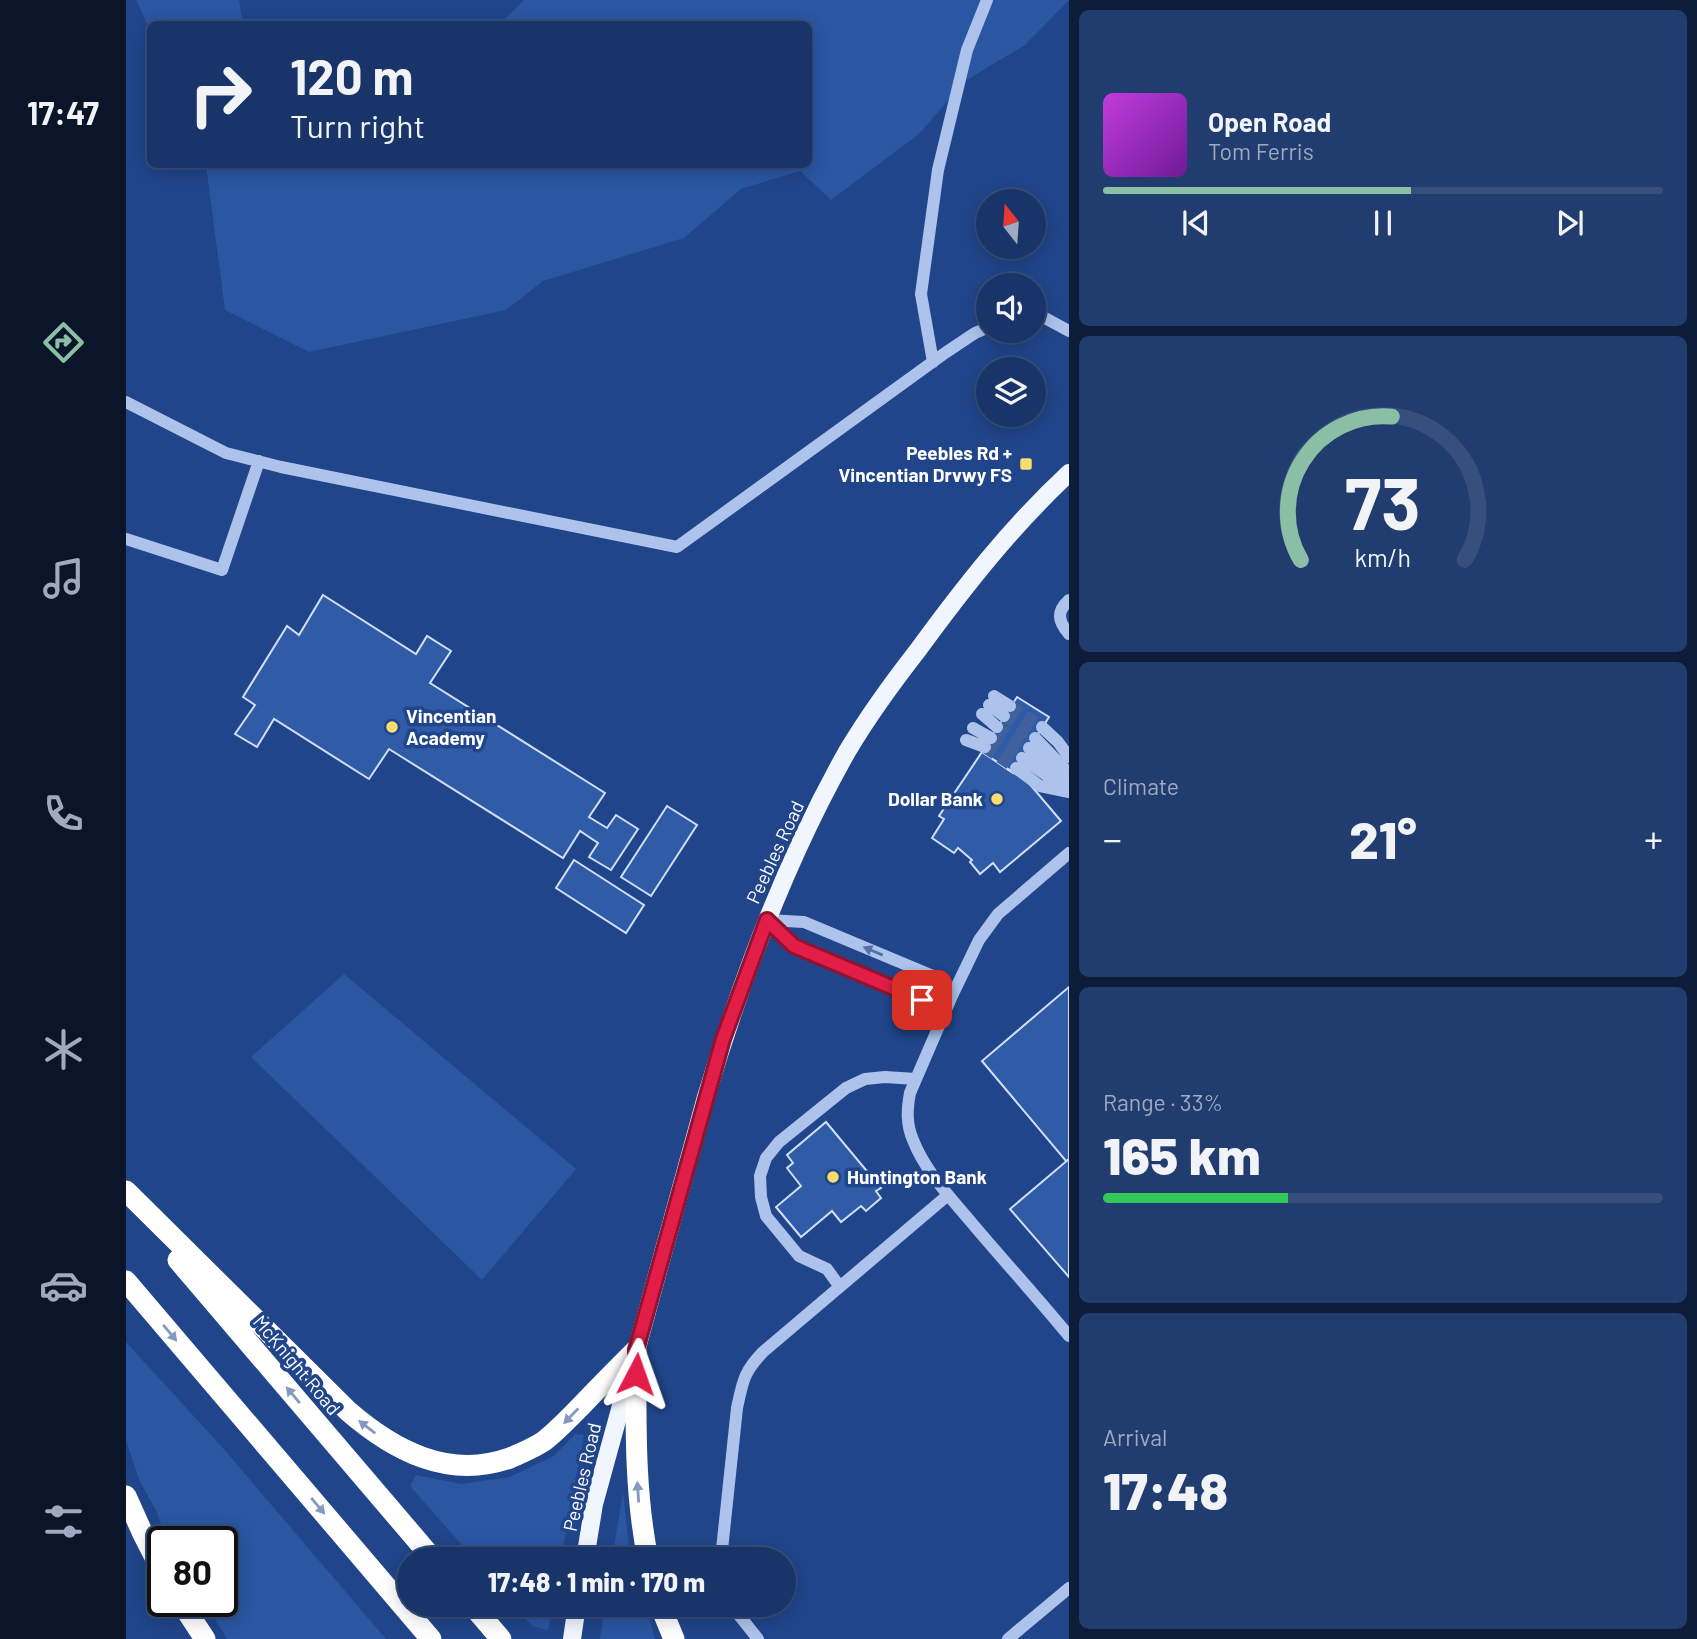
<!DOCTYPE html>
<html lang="en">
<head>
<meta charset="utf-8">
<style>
  :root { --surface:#183468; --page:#213c6e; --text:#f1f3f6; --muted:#9faac0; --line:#364f7c; --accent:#8abfa5 }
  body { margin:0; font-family:Barlow,sans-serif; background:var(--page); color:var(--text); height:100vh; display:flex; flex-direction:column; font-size:26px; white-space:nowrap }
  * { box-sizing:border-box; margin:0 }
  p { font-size:23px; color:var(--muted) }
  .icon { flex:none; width:38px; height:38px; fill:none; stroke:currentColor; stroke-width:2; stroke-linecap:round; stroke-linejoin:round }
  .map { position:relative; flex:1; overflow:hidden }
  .drawer { display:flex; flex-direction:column; gap:10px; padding:10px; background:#0d1d39; width:628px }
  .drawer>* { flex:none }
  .hud { position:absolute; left:21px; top:21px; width:665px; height:147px; border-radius:10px; box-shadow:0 4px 18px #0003,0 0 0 2px var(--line); background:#183468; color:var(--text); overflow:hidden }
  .needle { width:46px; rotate:343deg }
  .tools { position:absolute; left:850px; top:189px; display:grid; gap:14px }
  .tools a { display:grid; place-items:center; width:70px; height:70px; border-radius:50%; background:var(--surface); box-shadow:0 4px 18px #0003,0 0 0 2px var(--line); font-size:35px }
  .speed { position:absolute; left:21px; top:1526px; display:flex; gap:14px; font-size:35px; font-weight:700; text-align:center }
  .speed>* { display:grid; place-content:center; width:91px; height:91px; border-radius:50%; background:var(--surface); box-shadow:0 4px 18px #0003,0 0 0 2px var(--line); line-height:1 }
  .speed .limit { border:4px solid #111; border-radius:10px; background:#fff; color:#111 }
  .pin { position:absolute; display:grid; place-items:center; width:60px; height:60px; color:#fff; margin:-30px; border-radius:14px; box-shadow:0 4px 10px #0006 }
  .me { position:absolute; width:77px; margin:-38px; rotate:4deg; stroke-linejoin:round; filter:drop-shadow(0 0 5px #0008) }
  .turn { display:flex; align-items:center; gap:24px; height:147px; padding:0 28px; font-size:32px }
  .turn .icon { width:91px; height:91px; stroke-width:2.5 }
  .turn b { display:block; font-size:49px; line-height:60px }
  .big { font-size:52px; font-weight:800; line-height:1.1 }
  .drawer .widget { flex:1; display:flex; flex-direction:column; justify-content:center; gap:10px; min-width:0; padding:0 24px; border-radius:10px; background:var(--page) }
  .drawer .dial { align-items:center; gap:0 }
  .dial svg { height:182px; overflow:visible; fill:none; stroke:var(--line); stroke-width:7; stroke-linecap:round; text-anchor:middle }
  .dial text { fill:var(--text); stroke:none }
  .song { display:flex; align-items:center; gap:21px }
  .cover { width:84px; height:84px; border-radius:10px; background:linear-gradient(135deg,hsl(290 70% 55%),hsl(280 70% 35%)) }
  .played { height:7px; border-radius:4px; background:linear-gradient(90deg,var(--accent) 55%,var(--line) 55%) }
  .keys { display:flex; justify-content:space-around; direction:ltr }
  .heat { display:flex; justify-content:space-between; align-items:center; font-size:38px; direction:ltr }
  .charge { height:10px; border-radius:5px; background:linear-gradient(90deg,#34c759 33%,var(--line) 0) }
  .trip { position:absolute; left:271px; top:1547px; width:399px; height:70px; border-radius:35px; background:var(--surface); box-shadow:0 4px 18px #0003,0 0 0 2px var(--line); font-weight:800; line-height:70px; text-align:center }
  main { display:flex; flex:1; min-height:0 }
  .menu { display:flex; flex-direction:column; width:126px; justify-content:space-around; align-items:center; background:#0a152a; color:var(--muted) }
  .menu .icon { width:49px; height:49px }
  .menu .current { color:var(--accent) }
  .menu b { font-size:32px; color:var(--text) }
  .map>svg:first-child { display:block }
  .green { fill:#2a56a2 }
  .building { fill:#305ba7; stroke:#d1dff8; stroke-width:2 }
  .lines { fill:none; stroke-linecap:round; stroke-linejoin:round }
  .minor-tunnel { stroke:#41619c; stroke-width:12; stroke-dasharray:12 6; stroke-linecap:butt }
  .minor { stroke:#adc3eb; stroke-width:12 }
  .major { stroke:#f1f5fe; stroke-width:18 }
  .highway { stroke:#fff; stroke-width:21 }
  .oneway { fill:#5171ac }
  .oneway2 { fill:#8499bf }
  .route-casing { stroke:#92132f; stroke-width:18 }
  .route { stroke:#e11d48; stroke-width:12 }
  .poi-dot { fill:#f8dc6e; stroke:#20458a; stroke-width:2.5 }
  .labels { text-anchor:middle; stroke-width:7; stroke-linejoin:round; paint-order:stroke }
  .poi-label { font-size:19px; font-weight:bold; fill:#fff; stroke:#20458a; text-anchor:end }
  .street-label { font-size:19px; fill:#fff; stroke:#20458a }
</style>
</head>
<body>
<main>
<nav class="menu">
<b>17:47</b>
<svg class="icon current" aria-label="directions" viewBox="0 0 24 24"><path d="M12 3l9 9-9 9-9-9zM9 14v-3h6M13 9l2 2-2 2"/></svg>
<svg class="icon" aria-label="music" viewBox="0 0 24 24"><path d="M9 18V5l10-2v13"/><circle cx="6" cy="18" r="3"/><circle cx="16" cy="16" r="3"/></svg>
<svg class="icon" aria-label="phone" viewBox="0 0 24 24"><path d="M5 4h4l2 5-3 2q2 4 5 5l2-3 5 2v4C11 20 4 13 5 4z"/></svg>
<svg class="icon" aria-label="climate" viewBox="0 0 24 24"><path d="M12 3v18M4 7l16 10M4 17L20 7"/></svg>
<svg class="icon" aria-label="car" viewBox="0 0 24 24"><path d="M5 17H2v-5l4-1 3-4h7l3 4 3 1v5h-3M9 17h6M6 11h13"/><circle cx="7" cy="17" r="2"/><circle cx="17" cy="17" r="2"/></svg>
<svg class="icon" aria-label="filters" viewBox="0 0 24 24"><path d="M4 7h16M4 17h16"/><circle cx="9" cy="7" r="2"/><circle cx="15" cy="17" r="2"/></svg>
</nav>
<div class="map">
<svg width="943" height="1639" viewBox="0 0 943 1639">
  <rect width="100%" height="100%" fill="#20458a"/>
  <path class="green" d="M 10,0 L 113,0 L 117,24 L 24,24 L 24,30 Z
    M 398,0 L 943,0 L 899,45 L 839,81 L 793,134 L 705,200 L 674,171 L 615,189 L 558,238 L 417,281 L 380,310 L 183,352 L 99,310 L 80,165 L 682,164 L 682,24 L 374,24 Z
    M 218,974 L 450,1169 L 356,1280 L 125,1057 Z
    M 0,1342 L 96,1447 L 260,1639 L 101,1639 L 78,1601 L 96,1601 L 96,1542 L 41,1542 L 31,1512 L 14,1482 L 0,1441 Z
    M 449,1434 L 458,1435 L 435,1559 L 348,1559 L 284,1486 L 290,1475 L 335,1484 L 383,1477 L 428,1456 Z
    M 497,1492 L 503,1547 L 506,1559 L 486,1559 Z
    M 387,1605 L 427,1605 L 422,1630 L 406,1626 Z
    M 479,1605 L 520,1605 L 529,1639 L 474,1639 Z"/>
  <path class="building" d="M 197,595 L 290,654 L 301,636 L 325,651 L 304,683 L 479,793 L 463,817 L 481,828 L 490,815 L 512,829 L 485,870 L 463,857 L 472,843 L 454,831 L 437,858 L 263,749 L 243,779 L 148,719 L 131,747 L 109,734 L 129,705 L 117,697 L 161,626 L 173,635 Z
    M 891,697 L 923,717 L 887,773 L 856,752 Z
    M 856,752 L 902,782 L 935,821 L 874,872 L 867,863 L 854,874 L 844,862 L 846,860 L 832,848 L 828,853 L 806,838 L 818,819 L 813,816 Z
    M 541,806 L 571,825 L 525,896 L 495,877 Z
    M 448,860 L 518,905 L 500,933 L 430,888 Z
    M 943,987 L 943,1159 L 940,1161 L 856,1061 Z
    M 700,1122 L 755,1188 L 750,1191 L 755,1198 L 740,1211 L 735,1206 L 715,1222 L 706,1211 L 675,1237 L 650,1207 L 675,1186 L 661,1168 L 667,1163 L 661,1155 Z
    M 943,1159 L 943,1277 L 884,1209 Z"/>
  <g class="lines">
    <path class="minor-tunnel" d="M 884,706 L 916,727
      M 878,716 L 909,738
      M 871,727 L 903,748
      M 865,738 L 896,758
      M 859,747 L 890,768"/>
    <path class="minor" d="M 908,319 L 919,318 L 943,331
      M 807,362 L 795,294 L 812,170 L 841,50 L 861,0
      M 0,402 L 100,453 L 155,467 L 551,547 L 819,353 L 849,333 L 863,327
      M 0,539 L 96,570 L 133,461
      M 943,600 C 930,612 932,621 943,634
      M 868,696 L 884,706
      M 863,705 L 878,716
      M 856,714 L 871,727
      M 916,727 L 932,742 L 943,757
      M 847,728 L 865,738
      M 909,738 L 939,769
      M 840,740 L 859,747
      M 903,748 L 943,782
      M 896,758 L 929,781 L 942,788
      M 890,768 L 914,786 L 943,792
      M 943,853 L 872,914 L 853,940 L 825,998 L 784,1093 C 781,1109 780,1124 787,1140 C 799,1171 824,1197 845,1222 C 877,1260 911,1297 943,1336
      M 641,920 L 678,922 L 807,976 L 825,998
      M 641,920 L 668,946 L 796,1000 L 825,998
      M 714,1287 L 701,1269 L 673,1256 L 640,1216 L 635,1197 L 634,1176 L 640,1158 L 653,1142 L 720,1088 L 739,1079 L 759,1077 L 790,1079
      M 595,1559 L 611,1408 C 617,1380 618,1372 637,1352 L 822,1195
      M 605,1605 L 632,1639
      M 882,1639 L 943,1588"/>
    <path class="major" d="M 459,1559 L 468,1504 L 580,1097 C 616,977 660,859 722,750 C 743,715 767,682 792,650 C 838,587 886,526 943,473
      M 446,1639 L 451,1605"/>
    <path class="highway" d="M 0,1191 L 222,1411 C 267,1450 322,1480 384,1458 C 395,1453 408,1448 418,1441 C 432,1430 444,1417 457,1404 C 474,1386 492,1368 510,1350
      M 52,1260 L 307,1559
      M 0,1281 L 305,1639
      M 510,1350 C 510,1420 508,1490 522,1559
      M 0,1496 L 17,1534 L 37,1573
      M 54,1601 L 79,1639
      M 346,1605 L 375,1639
      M 534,1605 L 548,1639"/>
  </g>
  <defs><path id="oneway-solid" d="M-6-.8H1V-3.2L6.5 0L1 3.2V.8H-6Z" transform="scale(1.75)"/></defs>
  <use class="oneway" href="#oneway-solid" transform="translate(747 951) rotate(-157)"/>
  <g class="oneway2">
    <use href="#oneway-solid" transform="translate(44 1333) rotate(50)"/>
    <use href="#oneway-solid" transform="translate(167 1395) rotate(-130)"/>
    <use href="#oneway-solid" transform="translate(445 1416) rotate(134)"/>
    <use href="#oneway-solid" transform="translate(241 1427) rotate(-142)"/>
    <use href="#oneway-solid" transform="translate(512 1492) rotate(-94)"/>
    <use href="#oneway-solid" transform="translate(192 1506) rotate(50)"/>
  </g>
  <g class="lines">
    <g class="route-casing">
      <path id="route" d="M 510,1374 L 510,1350 L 597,1039 L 641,920 L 668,946 L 796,1000"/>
    </g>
    <use href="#route" class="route"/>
  </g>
  <g class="poi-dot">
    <rect x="893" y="457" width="14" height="14" rx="3.5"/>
    <circle cx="266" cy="727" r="7"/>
    <circle cx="871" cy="799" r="7"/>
    <circle cx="707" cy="1177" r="7"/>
  </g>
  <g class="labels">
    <g class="poi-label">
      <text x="886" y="460">Peebles Rd +<tspan x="886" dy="22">Vincentian Drvwy FS</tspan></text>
      <text x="280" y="723" text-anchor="start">Vincentian<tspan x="280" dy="22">Academy</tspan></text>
      <text x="857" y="806">Dollar Bank</text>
      <text x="721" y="1184" text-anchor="start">Huntington Bank</text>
    </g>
    <g class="street-label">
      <text transform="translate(649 852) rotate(-65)" y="7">Peebles Road</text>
      <text transform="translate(171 1365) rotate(50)" y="7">McKnight Road</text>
      <text transform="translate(456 1477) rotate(-77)" y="7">Peebles Road</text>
    </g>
  </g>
</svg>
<div class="tools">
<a><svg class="needle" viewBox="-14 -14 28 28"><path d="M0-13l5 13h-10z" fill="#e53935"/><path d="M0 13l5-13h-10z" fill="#9faac0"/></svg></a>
<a><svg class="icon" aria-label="sound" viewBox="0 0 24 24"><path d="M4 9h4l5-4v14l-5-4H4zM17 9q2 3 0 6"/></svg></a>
<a><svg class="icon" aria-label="layers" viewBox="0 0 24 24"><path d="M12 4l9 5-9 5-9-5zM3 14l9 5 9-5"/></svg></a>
</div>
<div class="speed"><div class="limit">80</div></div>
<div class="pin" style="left:796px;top:1000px;background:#d93025"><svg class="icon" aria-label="arrive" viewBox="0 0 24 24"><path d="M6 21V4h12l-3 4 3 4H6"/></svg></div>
<svg class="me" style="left:510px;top:1374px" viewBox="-20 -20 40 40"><path d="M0-17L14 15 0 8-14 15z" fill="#e11d48" stroke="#fff" stroke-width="4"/></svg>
<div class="trip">17:48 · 1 min · 170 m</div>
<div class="hud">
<div class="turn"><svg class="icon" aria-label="right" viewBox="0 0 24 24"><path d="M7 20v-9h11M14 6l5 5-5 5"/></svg><div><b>120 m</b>Turn right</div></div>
</div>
</div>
<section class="drawer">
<div class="widget">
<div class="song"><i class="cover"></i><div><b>Open Road</b><p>Tom Ferris</p></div></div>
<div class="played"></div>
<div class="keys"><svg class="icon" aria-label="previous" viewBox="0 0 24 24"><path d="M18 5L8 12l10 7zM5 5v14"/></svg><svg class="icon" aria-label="pause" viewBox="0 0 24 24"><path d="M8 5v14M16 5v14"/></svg><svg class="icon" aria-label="next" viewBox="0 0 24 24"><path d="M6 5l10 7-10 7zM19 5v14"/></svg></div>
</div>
<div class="widget dial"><svg viewBox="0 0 100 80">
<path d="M14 69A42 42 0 1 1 86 69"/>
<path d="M14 69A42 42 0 0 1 54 6" stroke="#8abfa5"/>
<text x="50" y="56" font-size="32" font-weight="700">73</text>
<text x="50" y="72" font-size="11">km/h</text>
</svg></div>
<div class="widget"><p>Climate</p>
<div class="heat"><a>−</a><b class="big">21°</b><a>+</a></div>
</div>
<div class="widget"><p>Range · 33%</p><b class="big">165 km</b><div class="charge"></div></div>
<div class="widget"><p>Arrival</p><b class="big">17:48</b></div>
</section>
</main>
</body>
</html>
